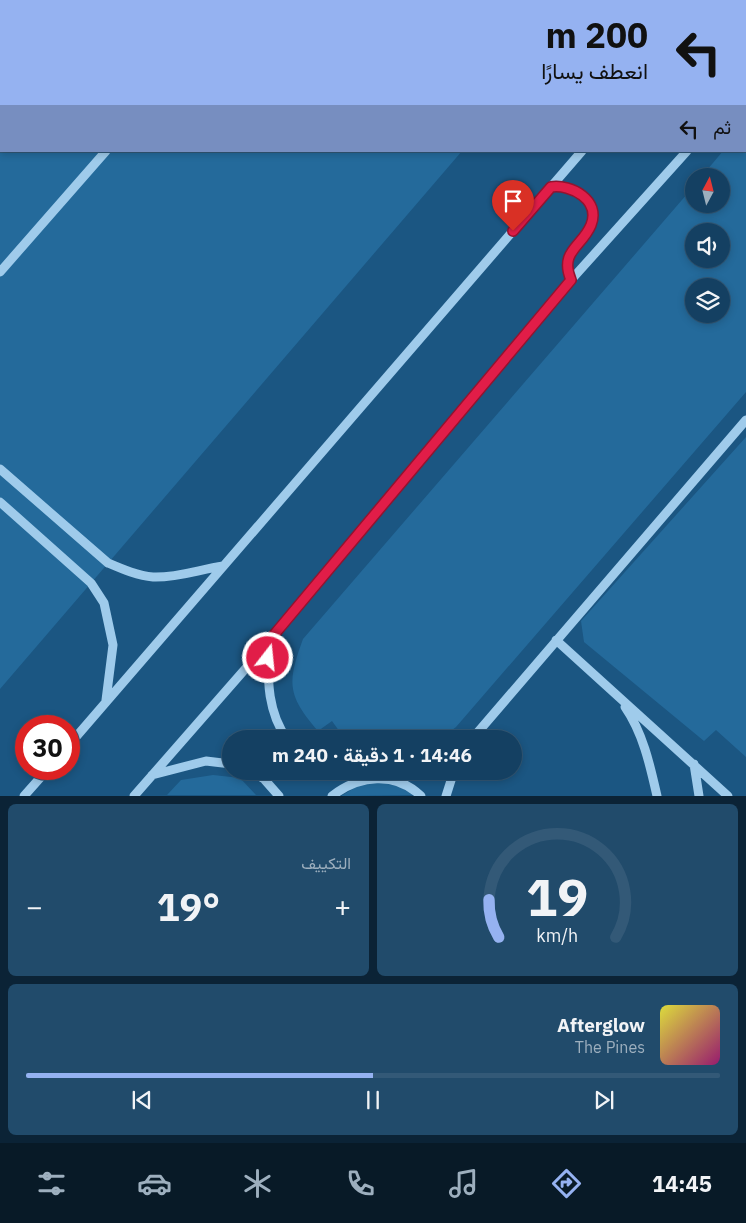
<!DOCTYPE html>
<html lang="ar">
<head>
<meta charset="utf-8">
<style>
  :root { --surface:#144062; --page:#214b6b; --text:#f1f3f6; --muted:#9dafbe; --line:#335977; --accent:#95b2f1 }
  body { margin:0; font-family:"IBM Plex Sans",Vazirmatn,sans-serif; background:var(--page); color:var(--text); direction:rtl; height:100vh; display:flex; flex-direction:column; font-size:19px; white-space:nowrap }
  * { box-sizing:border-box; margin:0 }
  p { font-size:16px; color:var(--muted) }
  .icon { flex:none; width:28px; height:28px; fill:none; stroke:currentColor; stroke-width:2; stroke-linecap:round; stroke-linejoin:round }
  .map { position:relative; height:796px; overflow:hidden; direction:ltr }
  .panel { display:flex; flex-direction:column; gap:8px; padding:8px; background:#0b2336; flex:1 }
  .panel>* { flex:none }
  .banner { position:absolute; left:0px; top:0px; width:746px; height:152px; box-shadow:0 2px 8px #0003,0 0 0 1px var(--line); direction:rtl; background:#95b2f1; color:#111; overflow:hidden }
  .needle { width:32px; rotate:7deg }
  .tools { position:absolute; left:685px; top:168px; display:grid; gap:10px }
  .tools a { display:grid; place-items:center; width:45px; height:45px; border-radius:50%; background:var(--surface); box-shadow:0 2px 8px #0003,0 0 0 1px var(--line); font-size:25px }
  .speed { position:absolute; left:15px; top:715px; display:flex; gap:10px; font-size:25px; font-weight:700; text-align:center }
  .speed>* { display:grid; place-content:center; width:65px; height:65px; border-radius:50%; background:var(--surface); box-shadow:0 2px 8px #0003,0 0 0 1px var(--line); line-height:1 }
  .speed .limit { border:8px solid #d22; background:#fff; color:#111 }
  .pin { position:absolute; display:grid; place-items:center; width:42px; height:42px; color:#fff; margin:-51px -21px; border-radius:50% 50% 50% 0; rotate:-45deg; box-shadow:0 0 5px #0007 }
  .pin .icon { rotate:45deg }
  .me { position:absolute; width:55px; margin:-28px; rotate:16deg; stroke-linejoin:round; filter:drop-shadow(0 0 4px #0008) }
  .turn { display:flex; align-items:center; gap:18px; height:105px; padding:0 15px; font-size:22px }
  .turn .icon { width:65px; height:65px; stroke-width:2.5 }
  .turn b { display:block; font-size:35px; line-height:42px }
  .then { display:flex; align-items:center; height:48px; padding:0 15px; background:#0003; gap:10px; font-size:19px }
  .big { font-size:38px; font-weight:700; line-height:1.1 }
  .panel .card { flex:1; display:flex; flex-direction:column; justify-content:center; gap:8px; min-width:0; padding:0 18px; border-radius:8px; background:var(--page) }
  .panel .dial { align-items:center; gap:0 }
  .dial svg { height:130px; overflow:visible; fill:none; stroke:var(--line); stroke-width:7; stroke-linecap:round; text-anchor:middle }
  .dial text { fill:var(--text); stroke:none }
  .song { display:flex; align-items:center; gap:15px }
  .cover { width:60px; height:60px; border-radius:8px; background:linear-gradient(135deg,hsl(60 70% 55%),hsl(320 70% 35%)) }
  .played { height:5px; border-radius:2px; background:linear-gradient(90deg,var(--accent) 50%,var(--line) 50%) }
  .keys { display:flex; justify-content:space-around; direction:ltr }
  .heat { display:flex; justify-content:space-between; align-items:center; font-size:28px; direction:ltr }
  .panel .tiles { flex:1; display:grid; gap:8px; grid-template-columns:1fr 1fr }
  .card:last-child { grid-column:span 2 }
  .trip { position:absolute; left:222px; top:730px; width:300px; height:50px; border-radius:25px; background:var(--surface); box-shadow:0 2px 8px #0003,0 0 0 1px var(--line); font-weight:700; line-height:50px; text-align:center; direction:rtl }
  .tabs { display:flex; height:80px; justify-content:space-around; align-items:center; background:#081a27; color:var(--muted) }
  .tabs .icon { width:35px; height:35px }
  .tabs .active { color:var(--accent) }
  .tabs b { font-size:22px; color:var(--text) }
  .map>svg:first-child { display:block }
  .green { fill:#246a9b; fill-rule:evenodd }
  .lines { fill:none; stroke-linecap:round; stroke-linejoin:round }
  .minor { stroke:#9fcbeb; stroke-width:9 }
  .route-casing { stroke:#92132f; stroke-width:12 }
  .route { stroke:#e11d48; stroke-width:9 }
</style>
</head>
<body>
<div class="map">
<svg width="746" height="796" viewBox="0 0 746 796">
  <rect width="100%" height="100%" fill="#1b5682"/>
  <path class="green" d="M 0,0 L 592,0 L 1,1 L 1,151 L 462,151 L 0,689 Z
    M 746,125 L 746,392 L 456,727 L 440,739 L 345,739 L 332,721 L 318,731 C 287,695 287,683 303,639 L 694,186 L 694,204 L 721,204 L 721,176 L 702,176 L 723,151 L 745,151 ZM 721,231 L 721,259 L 694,259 L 694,231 ZM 721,286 L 721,314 L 694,314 L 694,286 Z
    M 746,437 L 746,757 L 716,730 L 704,741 L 584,642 L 581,621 Z
    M 213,775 L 240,778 L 256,795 L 167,795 L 181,780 Z
    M 381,782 L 400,787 L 413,795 L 341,796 L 361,784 Z"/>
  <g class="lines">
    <path class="minor" d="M 69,0 L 70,1
      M 25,1 L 25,0
      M 45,1 L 46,0
      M 710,1 L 711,0
      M 0,19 L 1,20
      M 0,36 L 1,34
      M 0,55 L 1,53
      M 745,87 L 746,86
      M 551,187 C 571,184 601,200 591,225 C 582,247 559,251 571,280
      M 0,272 L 106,151
      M 0,469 L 108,563 C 122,569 138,576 153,577 C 177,578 201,569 223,566
      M 0,502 L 91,583 L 104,603 L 113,645 L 106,700
      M 556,640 L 728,796
      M 268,643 C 268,676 266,710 287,739
      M 625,707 C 643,733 650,765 657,796
      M 472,739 L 746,420
      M 69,745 L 582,151
      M 694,764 L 699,796
      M 251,771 L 264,779 L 279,796
      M 335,771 L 362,780
      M 152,775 L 206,761 L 231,764
      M 392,779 L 412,771
      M 24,796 L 48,769
      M 134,796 L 268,643 L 571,280 L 687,151
      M 332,796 C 359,775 395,771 421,796
      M 446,796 L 454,771"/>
  </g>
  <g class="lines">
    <g class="route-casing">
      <path id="route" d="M 268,658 L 268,642 L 571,280 C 559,251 582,247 591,225 C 601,200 571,184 551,187 L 513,231"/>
    </g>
    <use href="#route" class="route"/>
  </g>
</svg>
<div class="tools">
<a><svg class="needle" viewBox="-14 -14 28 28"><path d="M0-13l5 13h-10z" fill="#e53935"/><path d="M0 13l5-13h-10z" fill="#9dafbe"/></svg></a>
<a><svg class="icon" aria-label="sound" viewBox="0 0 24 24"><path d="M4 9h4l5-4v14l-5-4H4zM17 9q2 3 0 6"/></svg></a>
<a><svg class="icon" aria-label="layers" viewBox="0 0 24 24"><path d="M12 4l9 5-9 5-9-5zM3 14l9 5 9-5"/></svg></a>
</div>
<div class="speed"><div class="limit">30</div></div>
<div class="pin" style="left:513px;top:231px;background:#d93025"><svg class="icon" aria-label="arrive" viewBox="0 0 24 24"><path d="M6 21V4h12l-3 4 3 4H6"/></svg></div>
<svg class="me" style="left:268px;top:658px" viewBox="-20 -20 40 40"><circle r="17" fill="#e11d48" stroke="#fff" stroke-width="3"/><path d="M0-11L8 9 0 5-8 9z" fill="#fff"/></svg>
<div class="trip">14:46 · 1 دقيقة · 240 m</div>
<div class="banner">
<div class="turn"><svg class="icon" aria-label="left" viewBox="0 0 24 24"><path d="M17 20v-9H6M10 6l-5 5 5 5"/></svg><div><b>200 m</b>انعطف يسارًا</div></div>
<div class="then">ثم<svg class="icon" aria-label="left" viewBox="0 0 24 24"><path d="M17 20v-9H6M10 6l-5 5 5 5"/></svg></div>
</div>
</div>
<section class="panel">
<div class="tiles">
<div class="card dial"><svg viewBox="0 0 100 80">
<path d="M14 69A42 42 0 1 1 86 69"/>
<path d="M14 69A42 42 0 0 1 8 46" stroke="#95b2f1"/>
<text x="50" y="56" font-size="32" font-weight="700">19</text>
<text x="50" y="72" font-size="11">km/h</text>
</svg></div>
<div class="card"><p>التكييف</p>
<div class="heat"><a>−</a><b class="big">19°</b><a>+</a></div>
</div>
<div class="card">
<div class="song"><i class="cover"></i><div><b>Afterglow</b><p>The Pines</p></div></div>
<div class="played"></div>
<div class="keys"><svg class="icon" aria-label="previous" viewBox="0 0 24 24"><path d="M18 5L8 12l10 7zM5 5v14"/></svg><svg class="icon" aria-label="pause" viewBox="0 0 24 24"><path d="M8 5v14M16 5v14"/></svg><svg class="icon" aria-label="next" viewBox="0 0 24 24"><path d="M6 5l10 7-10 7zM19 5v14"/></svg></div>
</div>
</div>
</section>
<nav class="tabs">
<b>14:45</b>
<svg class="icon active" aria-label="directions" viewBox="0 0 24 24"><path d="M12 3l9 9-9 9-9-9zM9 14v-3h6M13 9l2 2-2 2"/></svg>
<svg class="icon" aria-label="music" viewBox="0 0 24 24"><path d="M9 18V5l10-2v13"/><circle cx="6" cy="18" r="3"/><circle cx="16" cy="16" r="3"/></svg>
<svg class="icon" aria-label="phone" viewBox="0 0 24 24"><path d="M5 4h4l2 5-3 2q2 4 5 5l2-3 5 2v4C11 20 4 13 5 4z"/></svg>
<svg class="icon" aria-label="climate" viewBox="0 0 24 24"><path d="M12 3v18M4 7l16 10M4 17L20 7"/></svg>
<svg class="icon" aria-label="car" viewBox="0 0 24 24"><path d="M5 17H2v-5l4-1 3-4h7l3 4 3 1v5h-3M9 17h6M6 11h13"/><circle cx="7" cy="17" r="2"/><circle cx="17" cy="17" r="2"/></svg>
<svg class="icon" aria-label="filters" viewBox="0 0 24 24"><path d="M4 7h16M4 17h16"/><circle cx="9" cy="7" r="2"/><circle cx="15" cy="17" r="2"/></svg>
</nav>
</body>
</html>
